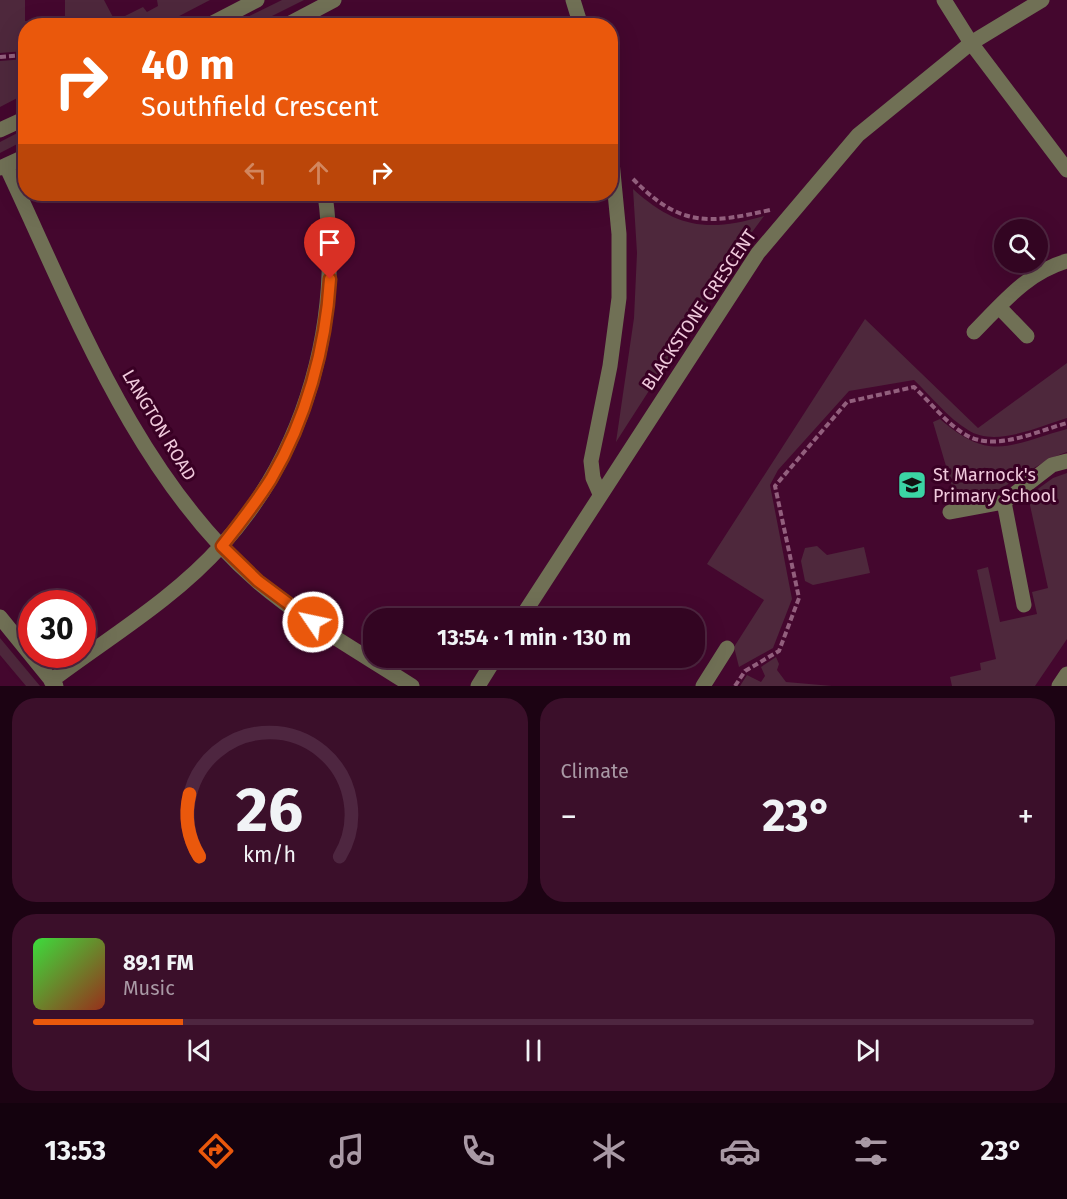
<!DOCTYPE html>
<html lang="en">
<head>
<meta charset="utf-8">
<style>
  :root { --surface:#330522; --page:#3b0f2a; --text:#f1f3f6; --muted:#a999a5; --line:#4e2640; --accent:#ea580c }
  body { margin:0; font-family:"Fira Sans",sans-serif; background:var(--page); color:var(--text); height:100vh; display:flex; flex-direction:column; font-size:22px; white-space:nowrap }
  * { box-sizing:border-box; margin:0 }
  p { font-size:20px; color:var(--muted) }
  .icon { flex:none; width:33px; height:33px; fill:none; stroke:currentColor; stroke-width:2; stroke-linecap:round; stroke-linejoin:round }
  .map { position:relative; height:686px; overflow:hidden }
  .panel { display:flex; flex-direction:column; gap:12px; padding:12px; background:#1c0313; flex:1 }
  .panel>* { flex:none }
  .guide { position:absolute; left:18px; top:18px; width:600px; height:183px; border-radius:24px; box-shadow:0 6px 24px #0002,0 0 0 2px var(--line); background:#ea580c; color:#fff; overflow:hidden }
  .fabs { position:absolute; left:994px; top:219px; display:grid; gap:12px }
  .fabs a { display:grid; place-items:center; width:54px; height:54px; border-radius:50%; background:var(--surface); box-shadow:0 6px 24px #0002,0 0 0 2px var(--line); font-size:30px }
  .speed { position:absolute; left:18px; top:590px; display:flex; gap:12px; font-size:30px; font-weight:700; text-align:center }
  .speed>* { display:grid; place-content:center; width:78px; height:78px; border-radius:50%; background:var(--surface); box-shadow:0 6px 24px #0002,0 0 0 2px var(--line); line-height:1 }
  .speed .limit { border:9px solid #d22; background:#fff; color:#111 }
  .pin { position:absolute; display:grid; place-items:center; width:51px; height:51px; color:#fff; margin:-62px -26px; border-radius:50% 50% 50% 0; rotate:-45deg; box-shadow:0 0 6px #0007 }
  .pin .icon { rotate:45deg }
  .me { position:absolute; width:66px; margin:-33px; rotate:304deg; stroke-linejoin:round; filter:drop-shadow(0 0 4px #0008) }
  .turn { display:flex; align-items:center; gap:21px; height:126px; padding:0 24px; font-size:27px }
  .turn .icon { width:78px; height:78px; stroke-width:2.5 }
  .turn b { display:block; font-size:42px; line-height:51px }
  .lanes { display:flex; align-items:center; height:57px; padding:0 24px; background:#0003; justify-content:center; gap:30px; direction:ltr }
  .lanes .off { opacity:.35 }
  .big { font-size:45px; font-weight:700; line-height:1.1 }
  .panel .card { flex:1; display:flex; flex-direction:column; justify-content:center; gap:9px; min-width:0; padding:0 21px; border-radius:24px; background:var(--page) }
  .panel .dial { align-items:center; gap:0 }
  .dial svg { height:156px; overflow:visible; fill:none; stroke:var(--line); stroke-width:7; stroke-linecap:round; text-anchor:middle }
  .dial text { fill:var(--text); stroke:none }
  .song { display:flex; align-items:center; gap:18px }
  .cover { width:72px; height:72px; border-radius:9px; background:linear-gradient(135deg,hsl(120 70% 55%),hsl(10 70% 35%)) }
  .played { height:6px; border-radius:3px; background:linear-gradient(90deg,var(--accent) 15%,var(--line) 15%) }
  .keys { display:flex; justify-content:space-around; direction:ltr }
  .heat { display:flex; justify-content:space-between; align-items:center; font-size:33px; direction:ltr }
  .panel .tiles { flex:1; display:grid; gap:12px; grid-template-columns:1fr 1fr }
  .card:last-child { grid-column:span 2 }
  .trip { position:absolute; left:363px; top:608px; width:342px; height:60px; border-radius:24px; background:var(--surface); box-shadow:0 6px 24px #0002,0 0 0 2px var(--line); font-weight:700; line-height:60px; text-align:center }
  .menu { display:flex; height:96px; justify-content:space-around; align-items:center; background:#14020e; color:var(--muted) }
  .menu .icon { width:42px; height:42px }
  .menu .active { color:var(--accent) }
  .menu b { font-size:27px; color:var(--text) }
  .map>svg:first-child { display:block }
  .green { fill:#4e283c }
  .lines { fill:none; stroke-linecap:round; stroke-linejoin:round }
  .path { stroke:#925f7d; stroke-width:4; stroke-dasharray:6 3; stroke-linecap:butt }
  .minor { stroke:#707055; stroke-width:15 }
  .route-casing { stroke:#983908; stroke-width:15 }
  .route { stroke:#ea580c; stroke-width:10 }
  .labels { text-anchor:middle; stroke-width:6; stroke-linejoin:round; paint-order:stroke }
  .street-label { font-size:18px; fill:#f0c9dc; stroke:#390024 }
  .poi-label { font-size:18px; fill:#f0c9dc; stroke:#390024; text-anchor:start }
</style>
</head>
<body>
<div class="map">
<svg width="1067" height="686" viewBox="0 0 1067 686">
  <rect width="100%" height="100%" fill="#44072e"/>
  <path class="green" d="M 0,0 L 25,0 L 25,21 L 65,21 L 65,0 L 104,0 L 115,21 L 143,7 L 147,12 L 158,6 L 157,0 L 210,0 L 162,25 L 26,26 L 25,51 L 0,53 Z
    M 282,0 L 304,0 L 254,25 L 231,25 Z
    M 25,59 L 25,94 L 0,107 L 0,61 Z
    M 25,129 L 25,140 L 0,153 L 0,142 Z
    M 633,189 C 677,229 709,232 764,216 L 744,243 L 616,442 L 634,318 L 637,253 Z
    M 865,319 L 978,428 L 1067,363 L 1067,418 C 1040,426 995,448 968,430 C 948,418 931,396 914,380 L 849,391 L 778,470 L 770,485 L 792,599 L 773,648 L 739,667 L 734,647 L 764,600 L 707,564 Z
    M 940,419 C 991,463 1008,445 1067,429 L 1067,452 C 1042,460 1024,476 1001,488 C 987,495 971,498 956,500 L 933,422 Z
    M 1067,473 L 1067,639 L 1035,686 L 952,686 L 950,677 L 981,670 L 980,663 L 996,659 L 977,570 L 988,567 L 1000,622 L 1037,614 L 1032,592 L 1048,588 L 1028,496 L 1053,478 Z
    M 817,546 L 827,555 L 864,547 L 870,573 L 813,585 L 805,581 L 801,561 L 805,548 Z
    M 0,638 L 40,686 L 26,686 L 0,655 Z
    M 776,657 L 779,664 L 777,670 L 786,682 L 832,686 L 740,686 L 747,675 L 761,682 L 765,676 L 761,667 Z"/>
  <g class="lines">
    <path class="path" d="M 0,57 L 26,55
      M 633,179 C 680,227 708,224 770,210
      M 735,686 L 745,671 L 779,651 L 799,598 L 775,486 L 847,402 L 914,387 C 930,402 947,424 966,435 C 996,452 1037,431 1067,423"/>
    <path class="minor" d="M 573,0 L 581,26
      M 944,0 L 971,43 L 1067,170
      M 207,26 L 257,0
      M 285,26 L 334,0
      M 0,130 L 26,118
      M 6,166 C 73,308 136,477 258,582 C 305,622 361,653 412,686
      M 0,168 L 26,156
      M 999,307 L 1027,336
      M 974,332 C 1003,303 1026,273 1067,261
      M 600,494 L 593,478 L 591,461 L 610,366 L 619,298 L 619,234 L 610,141
      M 1004,502 L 1024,605
      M 950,512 L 1004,502 L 1052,465 L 1067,461
      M 0,617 L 56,686
      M 521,618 L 758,253 L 858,135 L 971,43 L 1042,0
      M 51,681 C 108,638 174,599 222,545 C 308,450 342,318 325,194
      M 478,686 L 496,657
      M 703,686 L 727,648
      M 1059,686 L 1067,674"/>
  </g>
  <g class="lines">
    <g class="route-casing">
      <path id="route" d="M 313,622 L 258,581 L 222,546 C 239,524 256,503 271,479 C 306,420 326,347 330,279"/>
    </g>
    <use href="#route" class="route"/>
  </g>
  <defs>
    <g id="school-square" transform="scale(1.5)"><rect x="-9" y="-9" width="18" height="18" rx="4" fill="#3bd4a4" stroke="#390024"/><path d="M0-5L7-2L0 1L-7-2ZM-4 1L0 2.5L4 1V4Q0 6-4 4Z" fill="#111"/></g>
  </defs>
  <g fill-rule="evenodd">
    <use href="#school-square" x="912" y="485"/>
  </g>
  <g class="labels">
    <g class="street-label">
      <text transform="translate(699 310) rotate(-56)" y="6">BLACKSTONE CRESCENT</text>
      <text transform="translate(159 425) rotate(59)" y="6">LANGTON ROAD</text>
    </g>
    <g class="poi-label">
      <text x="933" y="481">St Marnock's<tspan x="933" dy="21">Primary School</tspan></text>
    </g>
  </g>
</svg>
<div class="fabs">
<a><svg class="icon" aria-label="search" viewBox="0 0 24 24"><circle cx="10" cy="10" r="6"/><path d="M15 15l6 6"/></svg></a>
</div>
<div class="speed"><div class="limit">30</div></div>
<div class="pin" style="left:330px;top:279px;background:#d93025"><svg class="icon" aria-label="arrive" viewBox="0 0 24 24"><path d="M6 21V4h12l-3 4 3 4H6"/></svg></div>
<svg class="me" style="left:313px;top:622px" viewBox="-20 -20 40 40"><circle r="17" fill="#ea580c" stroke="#fff" stroke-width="3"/><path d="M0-11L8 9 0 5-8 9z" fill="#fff"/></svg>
<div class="trip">13:54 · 1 min · 130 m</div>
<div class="guide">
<div class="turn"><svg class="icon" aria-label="right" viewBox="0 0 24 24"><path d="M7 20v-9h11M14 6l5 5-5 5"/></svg><div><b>40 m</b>Southfield Crescent</div></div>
<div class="lanes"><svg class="icon off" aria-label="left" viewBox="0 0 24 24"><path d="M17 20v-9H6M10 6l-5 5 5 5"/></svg><svg class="icon off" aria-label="ahead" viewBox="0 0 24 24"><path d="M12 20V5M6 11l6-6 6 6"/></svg><svg class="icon" aria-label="right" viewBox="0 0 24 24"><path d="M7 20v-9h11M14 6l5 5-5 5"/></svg></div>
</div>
</div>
<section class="panel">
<div class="tiles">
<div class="card dial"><svg viewBox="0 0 100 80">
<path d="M14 69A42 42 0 1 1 86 69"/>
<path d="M14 69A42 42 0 0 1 9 37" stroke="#ea580c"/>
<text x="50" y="56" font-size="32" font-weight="700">26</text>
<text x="50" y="72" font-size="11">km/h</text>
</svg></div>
<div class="card"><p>Climate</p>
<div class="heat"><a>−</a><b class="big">23°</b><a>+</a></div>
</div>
<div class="card">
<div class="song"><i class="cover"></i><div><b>89.1 FM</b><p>Music</p></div></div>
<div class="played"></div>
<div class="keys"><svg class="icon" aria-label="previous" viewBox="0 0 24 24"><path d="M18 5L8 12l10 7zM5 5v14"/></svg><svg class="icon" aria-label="pause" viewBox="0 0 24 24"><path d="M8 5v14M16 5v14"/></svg><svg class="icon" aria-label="next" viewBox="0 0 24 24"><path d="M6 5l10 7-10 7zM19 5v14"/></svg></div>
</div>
</div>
</section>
<nav class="menu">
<b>13:53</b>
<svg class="icon active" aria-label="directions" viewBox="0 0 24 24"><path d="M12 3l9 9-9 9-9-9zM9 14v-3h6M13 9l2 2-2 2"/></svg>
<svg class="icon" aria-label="music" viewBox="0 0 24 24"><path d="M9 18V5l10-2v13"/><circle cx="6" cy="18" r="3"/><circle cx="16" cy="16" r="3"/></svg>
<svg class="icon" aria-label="phone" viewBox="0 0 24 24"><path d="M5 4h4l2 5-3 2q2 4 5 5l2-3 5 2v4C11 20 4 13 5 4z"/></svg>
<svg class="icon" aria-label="climate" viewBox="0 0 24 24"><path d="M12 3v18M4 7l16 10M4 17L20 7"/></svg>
<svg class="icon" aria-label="car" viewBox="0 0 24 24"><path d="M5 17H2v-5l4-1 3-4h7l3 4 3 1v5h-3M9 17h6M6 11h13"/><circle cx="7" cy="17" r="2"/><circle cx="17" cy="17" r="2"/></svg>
<svg class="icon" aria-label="filters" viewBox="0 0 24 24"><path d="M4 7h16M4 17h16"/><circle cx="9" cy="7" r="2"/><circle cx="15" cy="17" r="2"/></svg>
<b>23°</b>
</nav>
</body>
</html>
